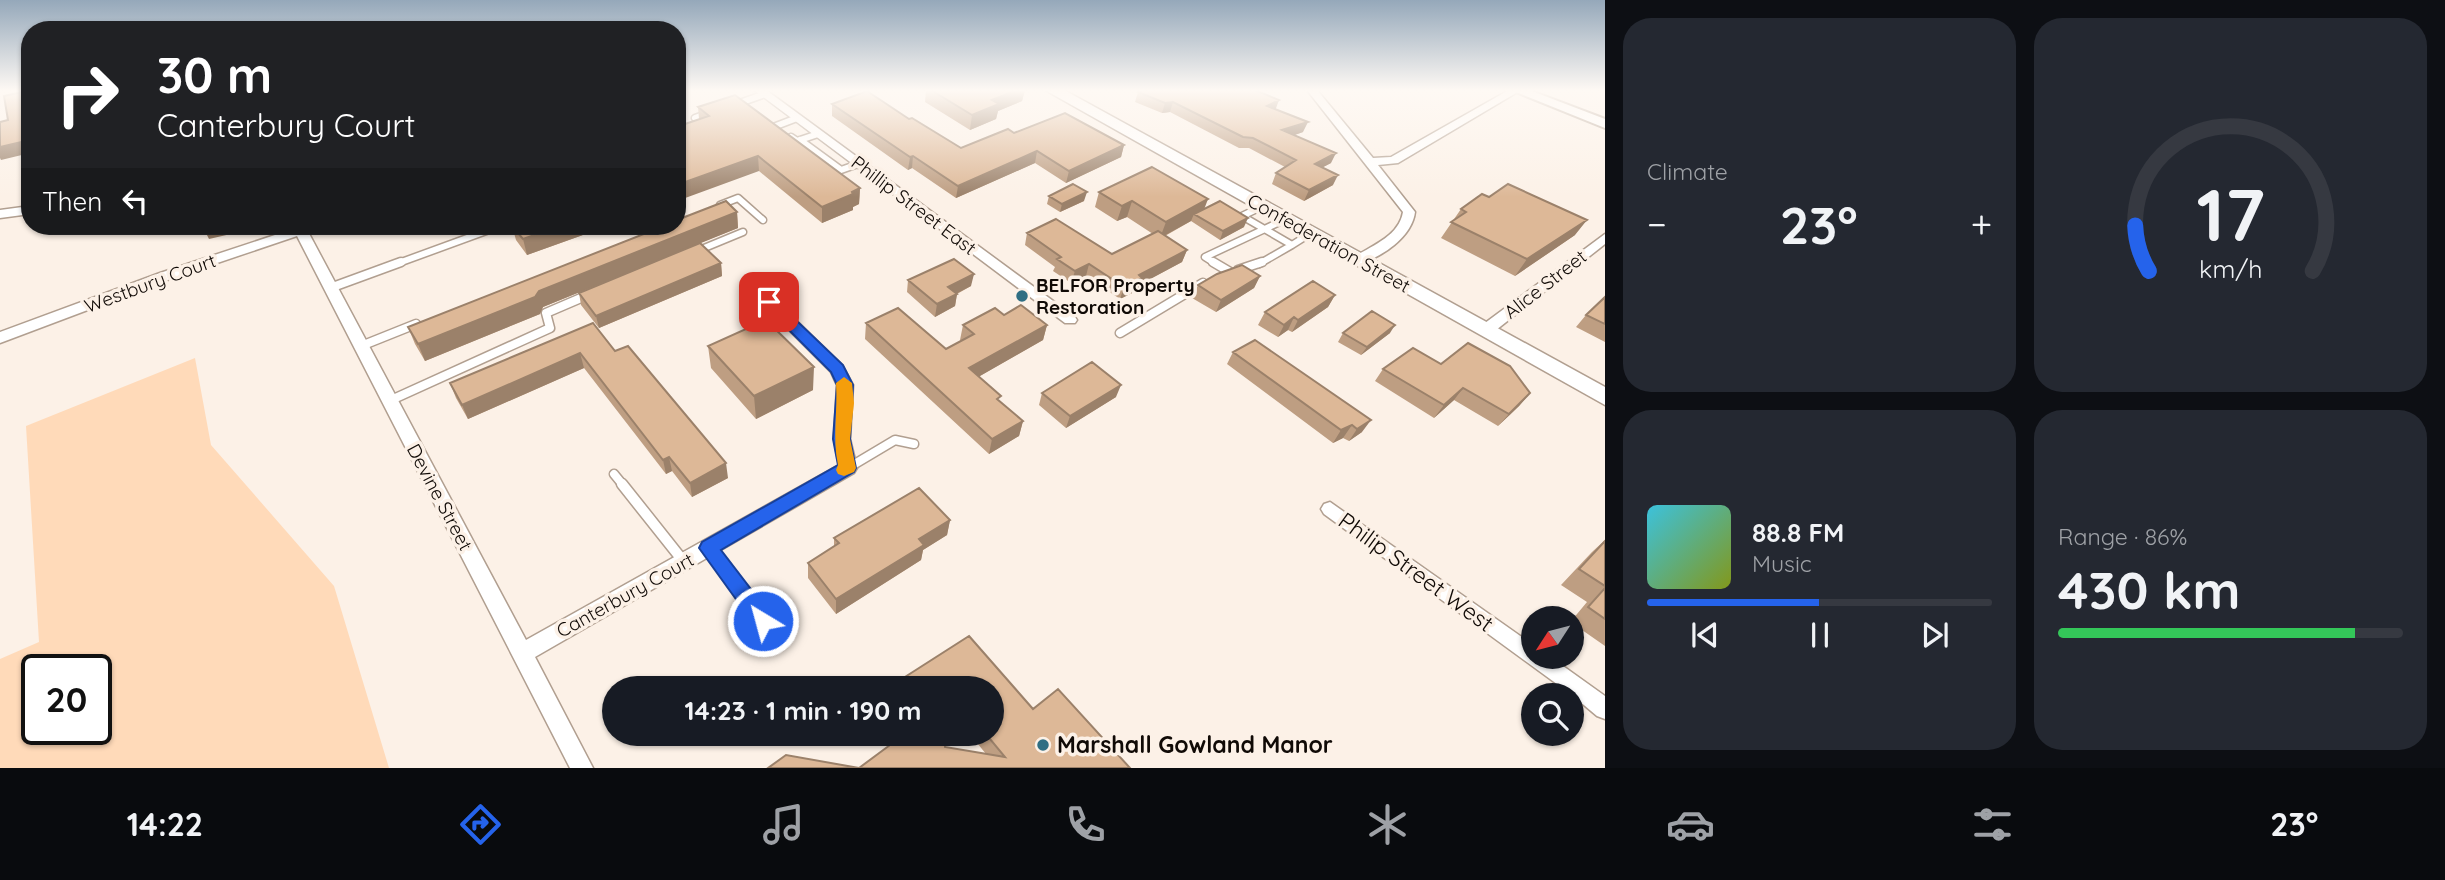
<!DOCTYPE html>
<html lang="en">
<head>
<meta charset="utf-8">
<style>
  :root { --surface:#171b24; --page:#242831; --text:#f1f3f6; --muted:#9ea1a6; --line:#363941; --accent:#2563eb }
  body { margin:0; font-family:Quicksand,sans-serif; background:var(--page); color:var(--text); height:100vh; display:flex; flex-direction:column; font-size:26px; white-space:nowrap }
  * { box-sizing:border-box; margin:0 }
  p { font-size:23px; color:var(--muted) }
  .icon { flex:none; width:38px; height:38px; fill:none; stroke:currentColor; stroke-width:2; stroke-linecap:round; stroke-linejoin:round }
  .map { position:relative; flex:1; overflow:hidden }
  .side { display:flex; flex-direction:column; gap:18px; padding:18px; background:#0d0f14; width:840px }
  .side>* { flex:none }
  .guide { position:absolute; left:21px; top:21px; width:665px; height:214px; border-radius:28px; box-shadow:0 2px 5px #0004; background:#202124; color:#fff; overflow:hidden }
  .needle { width:46px; rotate:234deg }
  .controls { position:absolute; left:1521px; top:606px; display:grid; gap:14px }
  .controls a { display:grid; place-items:center; width:63px; height:63px; border-radius:50%; background:var(--surface); box-shadow:0 2px 5px #0004; font-size:35px }
  .speed { position:absolute; left:21px; top:654px; display:flex; gap:14px; font-size:35px; font-weight:700; text-align:center }
  .speed>* { display:grid; place-content:center; width:91px; height:91px; border-radius:50%; background:var(--surface); box-shadow:0 2px 5px #0004; line-height:1 }
  .speed .limit { border:4px solid #111; border-radius:10px; background:#fff; color:#111 }
  .pin { position:absolute; display:grid; place-items:center; width:60px; height:60px; color:#fff; margin:-30px; border-radius:14px; box-shadow:0 4px 10px #0006 }
  .me { position:absolute; width:77px; margin:-38px; rotate:323deg; stroke-linejoin:round; filter:drop-shadow(0 0 5px #0008) }
  .turn { display:flex; align-items:center; gap:24px; height:147px; padding:0 21px; font-size:32px }
  .turn .icon { width:91px; height:91px; stroke-width:2.5 }
  .turn b { display:block; font-size:49px; line-height:60px }
  .then { display:flex; align-items:center; height:66px; padding:0 21px; background:#0003; gap:14px; font-size:26px }
  .big { font-size:52px; font-weight:800; line-height:1.1 }
  .side .widget { flex:1; display:flex; flex-direction:column; justify-content:center; gap:10px; min-width:0; padding:0 24px; border-radius:28px; background:var(--page) }
  .side .dial { align-items:center; gap:0 }
  .dial svg { height:182px; overflow:visible; fill:none; stroke:var(--line); stroke-width:7; stroke-linecap:round; text-anchor:middle }
  .dial text { fill:var(--text); stroke:none }
  .song { display:flex; align-items:center; gap:21px }
  .cover { width:84px; height:84px; border-radius:10px; background:linear-gradient(135deg,hsl(190 70% 55%),hsl(70 70% 35%)) }
  .played { height:7px; border-radius:4px; background:linear-gradient(90deg,var(--accent) 50%,var(--line) 50%) }
  .keys { display:flex; justify-content:space-around; direction:ltr }
  .heat { display:flex; justify-content:space-between; align-items:center; font-size:38px; direction:ltr }
  .charge { height:10px; border-radius:5px; background:linear-gradient(90deg,#34c759 86%,var(--line) 0) }
  .side .tiles { flex:1; display:grid; gap:18px; grid-template-columns:repeat(2,1fr) }
  .trip { position:absolute; left:602px; top:676px; width:402px; height:70px; border-radius:35px; background:var(--surface); box-shadow:0 2px 5px #0004; font-weight:800; line-height:70px; text-align:center }
  .tab-bar { display:flex; height:112px; justify-content:space-around; align-items:center; background:#090b0e; color:var(--muted) }
  .tab-bar .icon { width:49px; height:49px }
  .tab-bar .selected { color:var(--accent) }
  .tab-bar b { font-size:32px; color:var(--text) }
  main { display:flex; flex:1; min-height:0 }
  .map>svg:first-child { display:block }
  .green { fill:#ffdab9; fill-rule:evenodd }
  .lines { fill:none; stroke-linecap:round; stroke-linejoin:round }
  .service-far2-casing { stroke:#b19f90; stroke-width:9 }
  .service-far1-casing { stroke:#b19f90; stroke-width:11 }
  .service-casing { stroke:#b19f90; stroke-width:13 }
  .minor-casing { stroke:#b19f90; stroke-width:3 }
  .tertiary-casing { stroke:#b19f90; stroke-width:4 }
  .secondary-casing { stroke:#b19f90; stroke-width:3 }
  .service-far2 { stroke:#fff; stroke-width:6 }
  .service-far1 { stroke:#fff; stroke-width:8 }
  .service { stroke:#fff; stroke-width:10 }
  .minor { fill:#fff; fill-rule:evenodd }
  .tertiary { fill:#fff; fill-rule:evenodd }
  .secondary { fill:#fff; fill-rule:evenodd }
  .wall { fill:#be9e82 }
  .shaded-wall { fill:#9b816a }
  .building { fill:#ddb897; stroke:#9b816a; stroke-width:2 }
  .route { fill:#2563eb; stroke:#184099; stroke-width:2 }
  .slow { fill:#f59e0b }
  .poi-dot { fill:#2f6e83; stroke:#fcf1e7; stroke-width:2.5 }
  .labels { text-anchor:middle; stroke-width:7; stroke-linejoin:round; paint-order:stroke }
  .street-label { font-size:19px; fill:#100a06; stroke:#fcf1e7 }
  .poi-label { font-size:19px; font-weight:bold; fill:#100a06; stroke:#fcf1e7; text-anchor:start }
  .near-street-label { font-size:23px; fill:#100a06; stroke:#fcf1e7 }
  .near-poi-label { font-size:23px; font-weight:bold; fill:#100a06; stroke:#fcf1e7; text-anchor:start }
</style>
</head>
<body>
<main>
<div class="map">
<svg width="1605" height="768" viewBox="0 0 1605 768">
  <rect width="100%" height="100%" fill="#fcf1e7"/>
  <path class="green" d="M 195,358 L 211,445 L 334,586 L 389,768 L 0,768 L 0,659 L 39,642 L 26,426 ZM 37,670 L 96,670 L 96,730 L 37,730 Z"/>
  <g class="lines">
    <g class="service-far2-casing">
      <path id="service-far2" d="M 734,105 L 765,94
        M 695,118 L 709,113
        M 776,126 L 797,118
        M 791,137 L 797,141 L 818,134
        M 800,140 L 841,170 L 858,164
        M 720,205 L 738,198 L 763,220
        M 1263,206 L 1242,216 L 1292,245 L 1311,233
        M 697,251 L 743,232
        M 396,264 L 500,226
        M 1216,264 L 1205,257 L 1286,219
        M 1259,264 L 1292,245"/>
    </g>
    <g class="service-far1-casing">
      <path id="service-far1" d="M 1213,262 L 1230,272
        M 1238,270 L 1262,262
        M 330,288 L 401,262
        M 1120,333 L 1203,283
        M 361,346 L 416,324
        M 389,401 L 550,328 L 546,313 L 588,295
        M 848,468 L 895,440 L 914,444
        M 614,474 L 623,485"/>
    </g>
    <g class="service-casing">
      <path id="service" d="M 622,484 L 684,562
        M 708,548 L 776,639"/>
    </g>
    <g class="minor-casing">
      <path id="minor" d="M 754,90 L 766,90 L 1075,317 L 1077,320 L 1075,323 L 1065,323 Z
        M 1307,90 L 1317,90 L 1373,158 L 1391,157 L 1509,90 L 1521,90 L 1398,163 L 1378,165 L 1415,212 C 1412,237 1382,257 1359,264 L 1352,260 L 1354,257 C 1373,245 1399,236 1403,212 Z
        M 30,206 L 30,214 L 0,218 L 0,210 Z
        M 292,226 L 305,226 L 526,640 L 839,465 L 834,439 L 837,385 L 831,372 L 764,305 L 762,302 L 764,299 L 774,299 L 842,365 L 853,385 L 850,439 L 857,468 L 854,473 L 535,657 L 593,768 L 570,768 L 297,236 L 170,279 L 0,343 L 0,332 L 160,273 L 293,229 Z
        M 1605,234 L 1605,244 L 1491,334 L 1481,334 L 1479,330 L 1481,326 Z
        M 1330,502 L 1533,645 L 1533,656 L 1549,656 L 1605,696 L 1605,719 L 1597,716 L 1572,695 L 1324,514 L 1321,509 L 1324,504 Z"/>
    </g>
    <g class="tertiary-casing">
      <path id="tertiary" d="M 1511,90 L 1529,90 L 1605,119 L 1605,128 Z"/>
    </g>
    <g class="secondary-casing">
      <path id="secondary" d="M 1045,90 L 1064,90 L 1605,387 L 1605,405 Z"/>
    </g>
    <use href="#service-far2" class="service-far2"/>
    <use href="#service-far1" class="service-far1"/>
    <use href="#service" class="service"/>
    <use href="#minor" class="minor"/>
    <use href="#tertiary" class="tertiary"/>
    <use href="#secondary" class="secondary"/>
  </g>
  <path class="wall" d="M 926,90 L 1025,90 L 1022,101 L 998,111 L 996,119 L 970,130 L 925,102 Z
    M 1138,92 L 1259,92 L 1275,109 L 1303,132 L 1294,135 L 1331,163 L 1323,167 L 1333,185 L 1304,201 L 1272,184 L 1276,173 L 1285,167 L 1249,148 L 1239,148 L 1170,112 L 1162,113 L 1135,102 Z
    M 832,104 L 909,119 L 961,148 L 1014,133 L 1124,145 L 1121,157 L 1066,183 L 1035,163 L 956,198 L 912,168 L 908,170 L 832,116 Z
    M 698,107 L 860,188 L 859,204 L 853,207 L 853,210 L 822,223 L 759,171 L 679,126 L 699,119 Z
    M 1099,192 L 1204,209 L 1244,227 L 1220,240 L 1191,221 L 1165,236 L 1187,250 L 1182,262 L 1139,285 L 1138,290 L 1120,299 L 1086,276 L 1071,283 L 1053,271 L 1055,267 L 1025,245 L 1027,233 L 1112,254 L 1153,234 L 1127,217 L 1117,221 L 1095,207 Z
    M 1049,196 L 1084,201 L 1060,212 L 1047,204 Z
    M 1461,209 L 1575,235 L 1515,276 L 1441,238 Z
    M 737,212 L 738,228 L 700,243 L 721,263 L 722,276 L 599,328 L 581,305 L 579,293 L 675,253 L 543,307 L 540,314 L 425,361 L 415,344 L 408,327 Z
    M 512,226 L 608,226 L 527,255 L 516,240 Z
    M 1260,276 L 1254,288 L 1216,312 L 1192,298 L 1198,285 Z
    M 908,280 L 971,286 L 957,294 L 955,306 L 935,317 L 907,292 Z
    M 1335,295 L 1328,307 L 1292,332 L 1288,330 L 1278,337 L 1258,325 L 1265,312 Z
    M 1605,297 L 1605,342 L 1576,327 L 1586,315 Z
    M 1004,315 L 1047,325 L 1043,340 L 978,377 L 1000,402 L 1023,421 L 1019,436 L 989,454 L 865,339 L 866,323 L 946,349 L 961,341 L 960,340 L 963,325 Z
    M 593,323 L 615,351 L 728,478 L 692,497 L 672,471 L 666,474 L 584,368 L 468,419 L 456,398 L 450,383 Z
    M 1343,333 L 1390,333 L 1361,355 L 1338,342 Z
    M 708,346 L 813,390 L 756,419 L 711,368 Z
    M 1233,352 L 1362,432 L 1349,441 L 1343,438 L 1333,443 L 1227,364 Z
    M 1441,364 L 1530,393 L 1519,406 L 1498,426 L 1454,400 L 1434,418 L 1375,381 L 1383,369 Z
    M 1042,393 L 1116,397 L 1066,428 L 1039,405 Z
    M 950,520 L 947,535 L 923,550 L 921,560 L 836,614 L 808,578 L 808,563 L 834,547 L 834,538 Z
    M 1605,540 L 1605,646 L 1572,623 L 1572,620 L 1587,602 L 1561,585 L 1592,552 Z
    M 969,636 L 1033,709 L 1130,768 L 859,768 L 889,746 L 889,733 L 946,733 L 945,747 L 986,754 L 969,733 L 992,733 Z"/>
  <path class="shaded-wall" d="M 1017,90 L 1025,90 L 1022,101 L 998,111 L 996,119 L 970,130 L 972,115 L 992,100 Z
    M 1279,100 L 1275,111 L 1267,106 Z
    M 1173,102 L 1170,112 L 1162,113 L 1165,103 Z
    M 1308,122 L 1303,132 L 1278,141 L 1282,130 Z
    M 30,140 L 30,153 L 1,160 L 0,158 L 0,147 Z
    M 1124,145 L 1121,157 L 1066,183 L 1069,171 Z
    M 1037,151 L 1035,163 L 956,198 L 958,186 Z
    M 1336,153 L 1331,163 L 1310,174 L 1315,164 Z
    M 758,156 L 759,171 L 677,201 L 677,185 Z
    M 913,156 L 912,168 L 908,170 L 910,157 Z
    M 1338,175 L 1333,185 L 1304,201 L 1309,190 Z
    M 860,188 L 859,204 L 853,207 L 853,210 L 822,223 L 822,207 Z
    M 1087,192 L 1084,201 L 1060,212 L 1062,204 Z
    M 1208,199 L 1202,215 L 1194,214 L 1191,221 L 1160,238 L 1166,222 Z
    M 1132,201 L 1127,217 L 1117,221 L 1122,206 Z
    M 737,212 L 738,228 L 543,307 L 540,314 L 425,361 L 418,344 L 539,291 Z
    M 1248,218 L 1244,227 L 1220,240 L 1223,231 Z
    M 1587,220 L 1575,235 L 1515,276 L 1527,259 Z
    M 237,226 L 242,226 L 244,231 L 209,239 L 206,233 Z
    M 560,226 L 608,226 L 527,255 L 523,239 Z
    M 1187,250 L 1182,262 L 1139,285 L 1138,290 L 1120,299 L 1124,287 L 1139,275 Z
    M 721,263 L 722,276 L 599,328 L 596,316 Z
    M 1089,264 L 1086,276 L 1071,283 L 1075,271 Z
    M 974,274 L 971,286 L 946,299 L 948,287 Z
    M 1260,276 L 1254,288 L 1216,312 L 1221,300 Z
    M 957,294 L 955,306 L 935,317 L 937,304 Z
    M 1335,295 L 1328,307 L 1292,332 L 1298,320 Z
    M 1294,317 L 1288,330 L 1278,337 L 1284,325 Z
    M 1047,325 L 1043,340 L 966,384 L 969,368 Z
    M 1395,325 L 1390,333 L 1361,355 L 1367,347 Z
    M 580,353 L 584,368 L 468,419 L 462,405 Z
    M 814,367 L 813,390 L 756,419 L 754,396 Z
    M 1121,385 L 1116,397 L 1066,428 L 1070,416 Z
    M 1463,388 L 1454,400 L 1434,418 L 1444,405 Z
    M 1530,393 L 1519,406 L 1498,426 L 1509,414 Z
    M 1371,420 L 1362,432 L 1349,441 L 1357,429 Z
    M 1023,421 L 1019,436 L 989,454 L 992,439 Z
    M 1352,425 L 1343,438 L 1333,443 L 1341,430 Z
    M 669,457 L 672,471 L 666,474 L 663,460 Z
    M 726,463 L 728,478 L 692,497 L 690,483 Z
    M 950,520 L 947,535 L 923,550 L 921,560 L 836,614 L 836,599 L 919,539 Z"/>
  <path class="building" d="M 30,90 L 30,140 L 0,147 L 0,122 L 8,120 L 4,96 Z
    M 931,90 L 1017,90 L 992,100 L 999,104 L 972,115 Z
    M 1142,90 L 1255,90 L 1279,100 L 1267,106 L 1308,122 L 1282,130 L 1336,153 L 1315,164 L 1338,175 L 1309,190 L 1276,173 L 1296,160 L 1253,138 L 1243,137 L 1173,102 L 1165,103 L 1138,92 Z
    M 867,91 L 909,119 L 912,118 L 961,148 L 1008,129 L 1014,133 L 1065,113 L 1124,145 L 1069,171 L 1037,151 L 958,186 L 913,156 L 910,157 L 832,104 Z
    M 735,95 L 860,188 L 852,192 L 853,194 L 822,207 L 758,156 L 677,185 L 677,124 L 679,126 L 709,116 L 698,107 Z
    M 1152,167 L 1208,199 L 1166,222 L 1132,201 L 1122,206 L 1099,192 Z
    M 1073,184 L 1087,192 L 1062,204 L 1049,196 Z
    M 1508,184 L 1587,220 L 1527,259 L 1451,222 L 1466,212 L 1461,209 L 1482,194 L 1489,197 Z
    M 726,201 L 737,212 L 539,291 L 535,297 L 418,344 L 408,327 L 664,226 L 677,226 L 677,220 Z
    M 1220,201 L 1248,218 L 1223,231 L 1194,214 Z
    M 1056,219 L 1112,254 L 1158,231 L 1187,250 L 1139,275 L 1142,278 L 1124,287 L 1089,264 L 1075,271 L 1057,259 L 1061,257 L 1027,233 Z
    M 203,226 L 237,226 L 206,233 Z
    M 512,226 L 560,226 L 523,239 Z
    M 700,243 L 721,263 L 596,316 L 579,293 Z
    M 954,259 L 974,274 L 948,287 L 957,294 L 937,304 L 908,280 Z
    M 1242,265 L 1260,276 L 1221,300 L 1198,285 L 1217,274 Z
    M 1313,281 L 1335,295 L 1298,320 L 1294,317 L 1284,325 L 1265,312 Z
    M 1605,297 L 1605,324 L 1586,315 Z
    M 1021,305 L 1047,325 L 969,368 L 1001,396 L 997,399 L 1023,421 L 992,439 L 866,323 L 898,308 L 946,349 L 974,334 L 963,325 L 995,308 L 1004,315 Z
    M 1372,311 L 1395,325 L 1367,347 L 1343,333 Z
    M 766,320 L 814,367 L 754,396 L 708,346 Z
    M 593,323 L 615,351 L 628,346 L 726,463 L 690,483 L 669,457 L 663,460 L 580,353 L 462,405 L 450,383 Z
    M 1255,340 L 1371,420 L 1357,429 L 1352,425 L 1341,430 L 1233,352 Z
    M 1468,343 L 1510,366 L 1530,393 L 1509,414 L 1463,388 L 1444,405 L 1383,369 L 1413,348 L 1441,364 Z
    M 1092,362 L 1121,385 L 1070,416 L 1042,393 Z
    M 919,488 L 950,520 L 919,539 L 924,545 L 836,599 L 808,563 L 839,543 L 834,538 Z
    M 1605,541 L 1605,586 L 1579,569 Z
    M 1605,588 L 1605,619 L 1588,607 Z
    M 969,636 L 1033,709 L 1058,689 L 1130,768 L 768,768 L 786,755 L 859,768 L 890,745 L 891,733 L 946,733 L 945,747 L 1005,757 L 985,733 L 992,733 L 992,688 L 894,688 L 894,684 Z"/>
  <linearGradient id="sky" x2="0" y2="1"><stop stop-color="#95a8ba"/><stop offset="0.46" stop-color="#fef9f4"/><stop offset="1" stop-color="#fef9f4" stop-opacity="0"/></linearGradient>
  <rect width="1605" height="197" fill="url(#sky)"/>
  <path class="route" d="M 769,297 L 774,299 L 843,365 L 853,385 L 850,439 L 856,468 L 854,472 L 721,550 L 770,614 L 773,621 L 770,627 L 763,630 L 756,627 L 699,548 L 702,542 L 838,465 L 833,439 L 837,385 L 831,372 L 764,305 L 762,302 L 764,299 Z"/>
  <path class="slow" d="M 844,377 L 852,383 L 854,403 L 850,439 L 856,468 L 854,472 L 844,476 L 838,474 L 836,470 L 838,465 C 832,436 838,412 836,383 Z"/>
  <g class="poi-dot">
    <circle cx="1022" cy="296" r="7"/>
    <circle cx="1043" cy="745" r="7"/>
  </g>
  <g class="labels">
    <g class="street-label">
      <text transform="translate(914 205) rotate(37)" y="7">Phillip Street East</text>
      <text transform="translate(1329 243) rotate(29)" y="7">Confederation Street</text>
      <text transform="translate(150 283) rotate(-20)" y="7">Westbury Court</text>
      <text transform="translate(1545 284) rotate(-38)" y="7">Alice Street</text>
      <text transform="translate(440 497) rotate(62)" y="7">Devine Street</text>
      <text transform="translate(625 595) rotate(-29)" y="7">Canterbury Court</text>
    </g>
    <g class="poi-label">
      <text x="1036" y="292">BELFOR Property<tspan x="1036" dy="22">Restoration</tspan></text>
    </g>
    <g class="near-street-label">
      <text transform="translate(1416 572) rotate(36)" y="8">Philip Street West</text>
    </g>
    <g class="near-poi-label">
      <text x="1057" y="753">Marshall Gowland Manor</text>
    </g>
  </g>
</svg>
<div class="controls">
<a><svg class="needle" viewBox="-14 -14 28 28"><path d="M0-13l5 13h-10z" fill="#e53935"/><path d="M0 13l5-13h-10z" fill="#9ea1a6"/></svg></a>
<a><svg class="icon" aria-label="search" viewBox="0 0 24 24"><circle cx="10" cy="10" r="6"/><path d="M15 15l6 6"/></svg></a>
</div>
<div class="speed"><div class="limit">20</div></div>
<div class="pin" style="left:769px;top:302px;background:#d93025"><svg class="icon" aria-label="arrive" viewBox="0 0 24 24"><path d="M6 21V4h12l-3 4 3 4H6"/></svg></div>
<svg class="me" style="left:763px;top:621px" viewBox="-20 -20 40 40"><circle r="17" fill="#2563eb" stroke="#fff" stroke-width="3"/><path d="M0-11L8 9 0 5-8 9z" fill="#fff"/></svg>
<div class="trip">14:23 · 1 min · 190 m</div>
<div class="guide">
<div class="turn"><svg class="icon" aria-label="right" viewBox="0 0 24 24"><path d="M7 20v-9h11M14 6l5 5-5 5"/></svg><div><b>30 m</b>Canterbury Court</div></div>
<div class="then">Then<svg class="icon" aria-label="left" viewBox="0 0 24 24"><path d="M17 20v-9H6M10 6l-5 5 5 5"/></svg></div>
</div>
</div>
<section class="side">
<div class="tiles">
<div class="widget"><p>Climate</p>
<div class="heat"><a>−</a><b class="big">23°</b><a>+</a></div>
</div>
<div class="widget dial"><svg viewBox="0 0 100 80">
<path d="M14 69A42 42 0 1 1 86 69"/>
<path d="M14 69A42 42 0 0 1 8 49" stroke="#2563eb"/>
<text x="50" y="56" font-size="32" font-weight="700">17</text>
<text x="50" y="72" font-size="11">km/h</text>
</svg></div>
<div class="widget">
<div class="song"><i class="cover"></i><div><b>88.8 FM</b><p>Music</p></div></div>
<div class="played"></div>
<div class="keys"><svg class="icon" aria-label="previous" viewBox="0 0 24 24"><path d="M18 5L8 12l10 7zM5 5v14"/></svg><svg class="icon" aria-label="pause" viewBox="0 0 24 24"><path d="M8 5v14M16 5v14"/></svg><svg class="icon" aria-label="next" viewBox="0 0 24 24"><path d="M6 5l10 7-10 7zM19 5v14"/></svg></div>
</div>
<div class="widget"><p>Range · 86%</p><b class="big">430 km</b><div class="charge"></div></div>
</div>
</section>
</main>
<nav class="tab-bar">
<b>14:22</b>
<svg class="icon selected" aria-label="directions" viewBox="0 0 24 24"><path d="M12 3l9 9-9 9-9-9zM9 14v-3h6M13 9l2 2-2 2"/></svg>
<svg class="icon" aria-label="music" viewBox="0 0 24 24"><path d="M9 18V5l10-2v13"/><circle cx="6" cy="18" r="3"/><circle cx="16" cy="16" r="3"/></svg>
<svg class="icon" aria-label="phone" viewBox="0 0 24 24"><path d="M5 4h4l2 5-3 2q2 4 5 5l2-3 5 2v4C11 20 4 13 5 4z"/></svg>
<svg class="icon" aria-label="climate" viewBox="0 0 24 24"><path d="M12 3v18M4 7l16 10M4 17L20 7"/></svg>
<svg class="icon" aria-label="car" viewBox="0 0 24 24"><path d="M5 17H2v-5l4-1 3-4h7l3 4 3 1v5h-3M9 17h6M6 11h13"/><circle cx="7" cy="17" r="2"/><circle cx="17" cy="17" r="2"/></svg>
<svg class="icon" aria-label="filters" viewBox="0 0 24 24"><path d="M4 7h16M4 17h16"/><circle cx="9" cy="7" r="2"/><circle cx="15" cy="17" r="2"/></svg>
<b>23°</b>
</nav>
</body>
</html>
